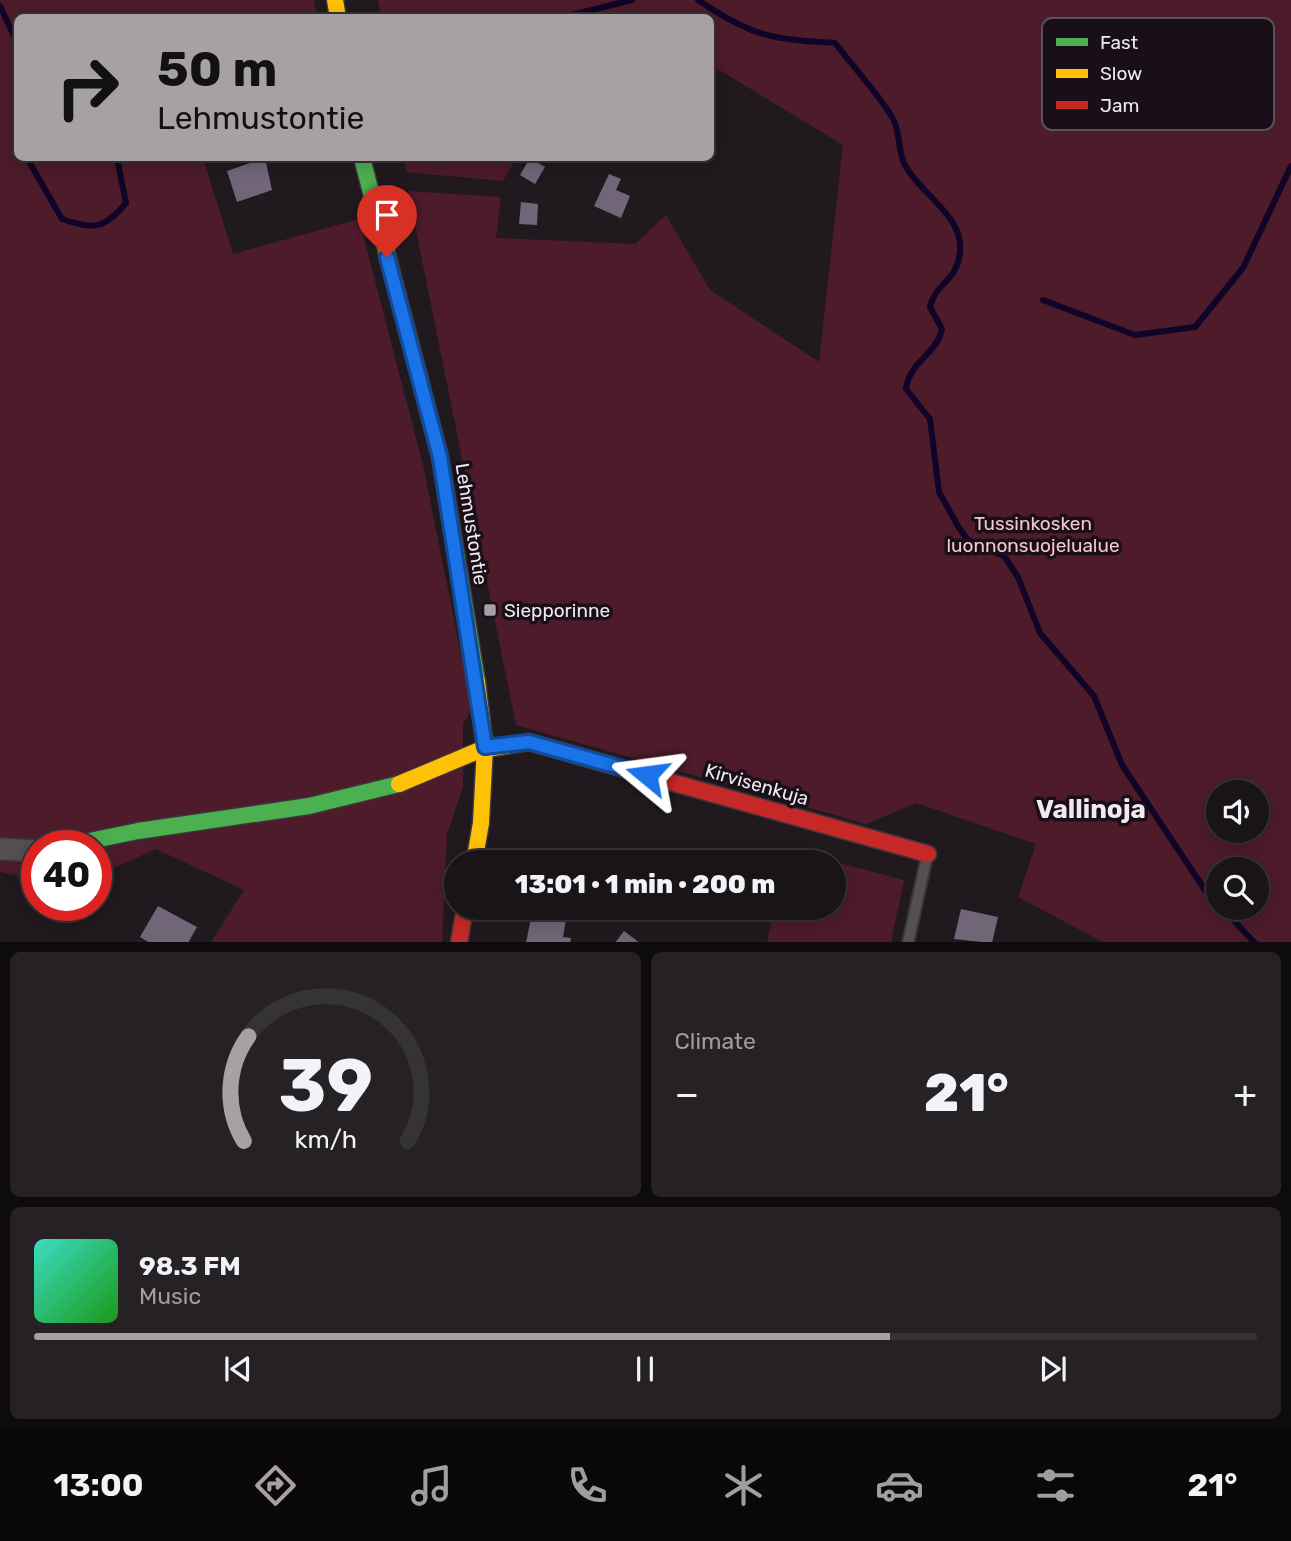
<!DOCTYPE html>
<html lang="en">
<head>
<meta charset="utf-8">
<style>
  :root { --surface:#181417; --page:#252124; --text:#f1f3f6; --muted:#9f9ea1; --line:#363336; --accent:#a7a1a6 }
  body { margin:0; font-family:Rubik,sans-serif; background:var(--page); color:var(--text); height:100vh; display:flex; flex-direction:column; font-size:26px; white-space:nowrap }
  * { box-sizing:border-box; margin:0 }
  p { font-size:23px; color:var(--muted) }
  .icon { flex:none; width:38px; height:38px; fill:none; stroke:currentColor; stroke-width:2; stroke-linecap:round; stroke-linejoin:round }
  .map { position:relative; height:942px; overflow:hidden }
  .sheet { display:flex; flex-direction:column; gap:10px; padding:10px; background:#0d0b0d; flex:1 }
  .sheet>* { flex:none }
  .banner { position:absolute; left:14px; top:14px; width:700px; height:147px; border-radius:10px; box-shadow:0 4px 18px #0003,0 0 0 2px var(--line); background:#a7a1a6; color:#111; overflow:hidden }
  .tools { position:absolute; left:1206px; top:780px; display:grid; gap:14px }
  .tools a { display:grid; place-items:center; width:63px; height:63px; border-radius:50%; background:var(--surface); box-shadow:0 4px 18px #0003,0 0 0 2px var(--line); font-size:35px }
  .speed { position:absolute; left:21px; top:830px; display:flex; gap:14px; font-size:35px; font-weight:700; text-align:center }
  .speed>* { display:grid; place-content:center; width:91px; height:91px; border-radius:50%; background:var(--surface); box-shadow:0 4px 18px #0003,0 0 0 2px var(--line); line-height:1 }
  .speed .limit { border:10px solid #d22; background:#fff; color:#111 }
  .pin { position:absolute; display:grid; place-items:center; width:60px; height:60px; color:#fff; margin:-72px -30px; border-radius:50% 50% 50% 0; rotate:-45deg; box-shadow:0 0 7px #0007 }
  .pin .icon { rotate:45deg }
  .me { position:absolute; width:77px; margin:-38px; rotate:286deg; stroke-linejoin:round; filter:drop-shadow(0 0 5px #0008) }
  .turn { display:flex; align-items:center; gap:24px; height:147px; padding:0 28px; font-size:32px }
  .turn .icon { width:91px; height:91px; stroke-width:2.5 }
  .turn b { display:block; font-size:49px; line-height:60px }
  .big { font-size:52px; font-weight:800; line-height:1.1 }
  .sheet .tile { flex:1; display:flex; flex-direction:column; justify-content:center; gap:10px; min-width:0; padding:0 24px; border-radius:10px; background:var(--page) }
  .sheet .dial { align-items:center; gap:0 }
  .dial svg { height:182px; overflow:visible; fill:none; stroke:var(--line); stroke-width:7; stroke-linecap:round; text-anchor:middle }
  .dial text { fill:var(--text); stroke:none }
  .song { display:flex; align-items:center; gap:21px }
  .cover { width:84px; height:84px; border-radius:10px; background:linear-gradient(135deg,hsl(170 70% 55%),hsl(120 70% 35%)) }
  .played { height:7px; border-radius:4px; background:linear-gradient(90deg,var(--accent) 70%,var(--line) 70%) }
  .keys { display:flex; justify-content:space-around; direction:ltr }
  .heat { display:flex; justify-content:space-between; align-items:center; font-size:38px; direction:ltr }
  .sheet .tiles { flex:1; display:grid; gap:10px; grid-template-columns:1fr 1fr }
  .tile:last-child { grid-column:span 2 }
  .trip { position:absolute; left:444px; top:850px; width:402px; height:70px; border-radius:35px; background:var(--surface); box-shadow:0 4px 18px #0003,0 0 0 2px var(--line); font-weight:800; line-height:70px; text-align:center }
  .tabs { display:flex; height:112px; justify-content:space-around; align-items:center; background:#0a0809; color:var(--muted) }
  .tabs .icon { width:49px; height:49px }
  .tabs .active { color:var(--accent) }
  .tabs b { font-size:32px; color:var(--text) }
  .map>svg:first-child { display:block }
  .green { fill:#4d1b29; fill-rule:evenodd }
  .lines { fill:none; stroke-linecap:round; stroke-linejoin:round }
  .stream { stroke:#100528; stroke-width:6 }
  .building { fill:#716678 }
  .lane-casing { stroke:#3b363b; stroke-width:14 }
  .street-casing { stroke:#3b363b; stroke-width:24 }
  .fast-casing { stroke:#3b363b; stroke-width:19 }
  .slow-casing { stroke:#3b363b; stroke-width:19 }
  .jam-casing { stroke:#3b363b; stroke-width:19 }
  .lane { stroke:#535053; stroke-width:10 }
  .street { stroke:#535053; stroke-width:21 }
  .fast { stroke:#4caf50; stroke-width:16 }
  .slow { stroke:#ffc107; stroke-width:16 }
  .jam { stroke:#c62828; stroke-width:16 }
  .route-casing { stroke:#114b97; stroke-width:18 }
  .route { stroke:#1a73e8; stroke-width:12 }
  .poi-dot { fill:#a7a1a6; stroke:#190f18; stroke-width:2.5 }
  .labels { text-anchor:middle; stroke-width:7; stroke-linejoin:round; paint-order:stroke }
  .park-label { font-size:19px; fill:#fac4ce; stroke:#190f18 }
  .street-label { font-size:19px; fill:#f0e9ef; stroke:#190f18 }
  .poi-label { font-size:19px; fill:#f0e9ef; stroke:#190f18; text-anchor:start }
  .district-label { font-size:26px; font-weight:bold; fill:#f0e9ef; stroke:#190f18 }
  .key { fill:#190f18; stroke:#5a5058; stroke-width:2 }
  .key-label { font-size:19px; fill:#f0e9ef }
</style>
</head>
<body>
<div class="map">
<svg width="1291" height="943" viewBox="0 0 1291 943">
  <rect width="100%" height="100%" fill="#201a1f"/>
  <path class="green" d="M 0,0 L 314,0 L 317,17 L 18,18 L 18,158 L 203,158 L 233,254 L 359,219 L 423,465 L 472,709 L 463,724 L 463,787 L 447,834 L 442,942 L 211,942 L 244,890 L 156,849 L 96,876 L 96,845 L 37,845 L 37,880 L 0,872 Z
    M 378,0 L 1291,0 L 1291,942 L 1103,942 L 1018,897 L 1036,844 L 916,803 L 866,824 L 516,725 L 408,191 L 501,197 L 496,238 L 635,244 L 666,215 L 710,290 L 819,362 L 843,145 L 711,65 L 710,18 L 381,17 ZM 1218,793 L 1256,793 L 1256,831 L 1218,831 ZM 1218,870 L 1256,870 L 1256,908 L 1218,908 Z
    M 404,158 L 516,158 L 503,181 L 406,172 Z
    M 786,849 L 904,880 L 891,942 L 767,942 L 774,908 L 835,908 L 835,863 L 783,863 Z"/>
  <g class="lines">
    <path class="stream" d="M 698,0 C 753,37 770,39 835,43 C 850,63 885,101 894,121 C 900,134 898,150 904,163 C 919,194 964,215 960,252 C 957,282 936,282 930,307 L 942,329 C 936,356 910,360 906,389 L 930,419 L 939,492 L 959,528 L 968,540 L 1004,556 L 1018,577 L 1040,633 L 1094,696 L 1122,765 L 1205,890 L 1218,904
      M 0,6 L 15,38 L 18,140
      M 559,18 L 632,0
      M 27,158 L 62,219 C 93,230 105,229 126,203 L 118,163 L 121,158
      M 1043,300 L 1135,335 L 1195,327 L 1243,268 L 1291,166
      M 1222,908 L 1255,943"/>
  </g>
  <path class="building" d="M 248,158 L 265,158 L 272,190 L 237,202 L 227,171 L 250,163 Z
    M 530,158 L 545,167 L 535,184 L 520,175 Z
    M 609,174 L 621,179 L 616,190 L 630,196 L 621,218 L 594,206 Z
    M 521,202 L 538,204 L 537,225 L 519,224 Z
    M 158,906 L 197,927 L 188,943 L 150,943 L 140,937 Z
    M 560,908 L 568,908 L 563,937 L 571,938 L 570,943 L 526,943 L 532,913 L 558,918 Z
    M 961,909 L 998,917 L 992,943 L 954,939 Z
    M 624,931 L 640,943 L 615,943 Z"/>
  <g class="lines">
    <g class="lane-casing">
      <path id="lane" d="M 908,943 L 927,856"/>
    </g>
    <g class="street-casing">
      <path id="street" d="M 0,849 L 37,851"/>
    </g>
    <g class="fast-casing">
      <path id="fast" d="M 362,158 L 440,457 L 477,681
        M 70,845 L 138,831 L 309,806 L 399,784"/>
    </g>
    <g class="slow-casing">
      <path id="slow" d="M 335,0 L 338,18
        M 399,784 L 480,750 L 529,742 L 649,776
        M 474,863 L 481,823 L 485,747 L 477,681"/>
    </g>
    <g class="jam-casing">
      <path id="jam" d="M 649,776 L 928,854
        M 459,943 L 465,908"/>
    </g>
    <use href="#lane" class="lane"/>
    <use href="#street" class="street"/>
    <use href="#fast" class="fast"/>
    <use href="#slow" class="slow"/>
    <use href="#jam" class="jam"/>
  </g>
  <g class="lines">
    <g class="route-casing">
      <path id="route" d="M 387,257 L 440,457 L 485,747 L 529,742 L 647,775"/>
    </g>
    <use href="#route" class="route"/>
  </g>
  <rect class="poi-dot" x="483" y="603" width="14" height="14" rx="3.5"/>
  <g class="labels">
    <g class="park-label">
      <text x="1033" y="530">Tussinkosken<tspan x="1033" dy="22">luonnonsuojelualue</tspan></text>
    </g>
    <g class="street-label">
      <text transform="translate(472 524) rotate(81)" y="7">Lehmustontie</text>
      <text transform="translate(757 784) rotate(16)" y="7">Kirvisenkuja</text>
    </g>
    <g class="poi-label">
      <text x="504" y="617">Siepporinne</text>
    </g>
    <g class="district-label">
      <text x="1091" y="818">Vallinoja</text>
    </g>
  </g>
  <rect x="1042" y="18" width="232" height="112" rx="10" class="key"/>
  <rect x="1056" y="38" width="32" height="8" fill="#4caf50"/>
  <rect x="1056" y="69" width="32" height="9" fill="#ffc107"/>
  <rect x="1056" y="101" width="32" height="8" fill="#c62828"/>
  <g class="key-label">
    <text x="1100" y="49">Fast</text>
    <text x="1100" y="80">Slow</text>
    <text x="1100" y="112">Jam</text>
  </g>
</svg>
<div class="tools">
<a><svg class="icon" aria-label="sound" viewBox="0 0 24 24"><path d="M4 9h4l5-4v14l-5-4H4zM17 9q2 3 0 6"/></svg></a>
<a><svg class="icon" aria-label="search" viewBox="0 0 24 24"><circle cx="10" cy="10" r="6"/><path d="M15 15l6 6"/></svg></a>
</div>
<div class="speed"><div class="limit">40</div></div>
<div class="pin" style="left:387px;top:257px;background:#d93025"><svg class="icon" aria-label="arrive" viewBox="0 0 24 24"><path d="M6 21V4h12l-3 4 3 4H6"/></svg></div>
<svg class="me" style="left:647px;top:775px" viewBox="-20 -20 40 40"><path d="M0-17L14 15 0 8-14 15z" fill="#1a73e8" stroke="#fff" stroke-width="4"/></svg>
<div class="trip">13:01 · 1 min · 200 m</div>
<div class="banner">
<div class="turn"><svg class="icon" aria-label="right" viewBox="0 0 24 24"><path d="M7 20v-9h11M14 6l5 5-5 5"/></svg><div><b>50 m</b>Lehmustontie</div></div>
</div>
</div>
<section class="sheet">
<div class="tiles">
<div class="tile dial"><svg viewBox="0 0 100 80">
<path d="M14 69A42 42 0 1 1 86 69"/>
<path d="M14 69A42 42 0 0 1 16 23" stroke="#a7a1a6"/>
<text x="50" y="56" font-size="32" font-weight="700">39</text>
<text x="50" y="72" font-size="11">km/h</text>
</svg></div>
<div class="tile"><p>Climate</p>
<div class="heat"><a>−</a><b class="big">21°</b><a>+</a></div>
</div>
<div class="tile">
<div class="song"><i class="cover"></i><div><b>98.3 FM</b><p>Music</p></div></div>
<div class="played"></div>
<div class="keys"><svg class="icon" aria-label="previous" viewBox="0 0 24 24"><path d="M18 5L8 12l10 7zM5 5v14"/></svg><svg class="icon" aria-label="pause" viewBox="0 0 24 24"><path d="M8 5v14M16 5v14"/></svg><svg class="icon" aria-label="next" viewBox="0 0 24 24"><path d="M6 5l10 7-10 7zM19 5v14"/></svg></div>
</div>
</div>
</section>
<nav class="tabs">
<b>13:00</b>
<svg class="icon active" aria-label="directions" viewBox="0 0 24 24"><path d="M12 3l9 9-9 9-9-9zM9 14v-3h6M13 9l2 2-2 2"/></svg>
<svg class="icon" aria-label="music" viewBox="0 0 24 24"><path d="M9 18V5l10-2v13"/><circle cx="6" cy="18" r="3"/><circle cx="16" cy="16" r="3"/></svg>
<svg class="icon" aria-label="phone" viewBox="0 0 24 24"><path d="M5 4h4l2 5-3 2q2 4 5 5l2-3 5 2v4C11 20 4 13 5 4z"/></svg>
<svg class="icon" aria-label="climate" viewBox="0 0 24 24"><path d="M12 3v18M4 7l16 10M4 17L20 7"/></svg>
<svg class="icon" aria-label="car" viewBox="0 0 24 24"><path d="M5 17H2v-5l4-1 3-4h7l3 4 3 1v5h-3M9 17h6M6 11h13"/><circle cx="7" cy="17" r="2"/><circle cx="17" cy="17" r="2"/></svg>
<svg class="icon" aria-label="filters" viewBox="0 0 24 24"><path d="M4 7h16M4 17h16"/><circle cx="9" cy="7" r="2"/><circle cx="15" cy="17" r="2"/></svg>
<b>21°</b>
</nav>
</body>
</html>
